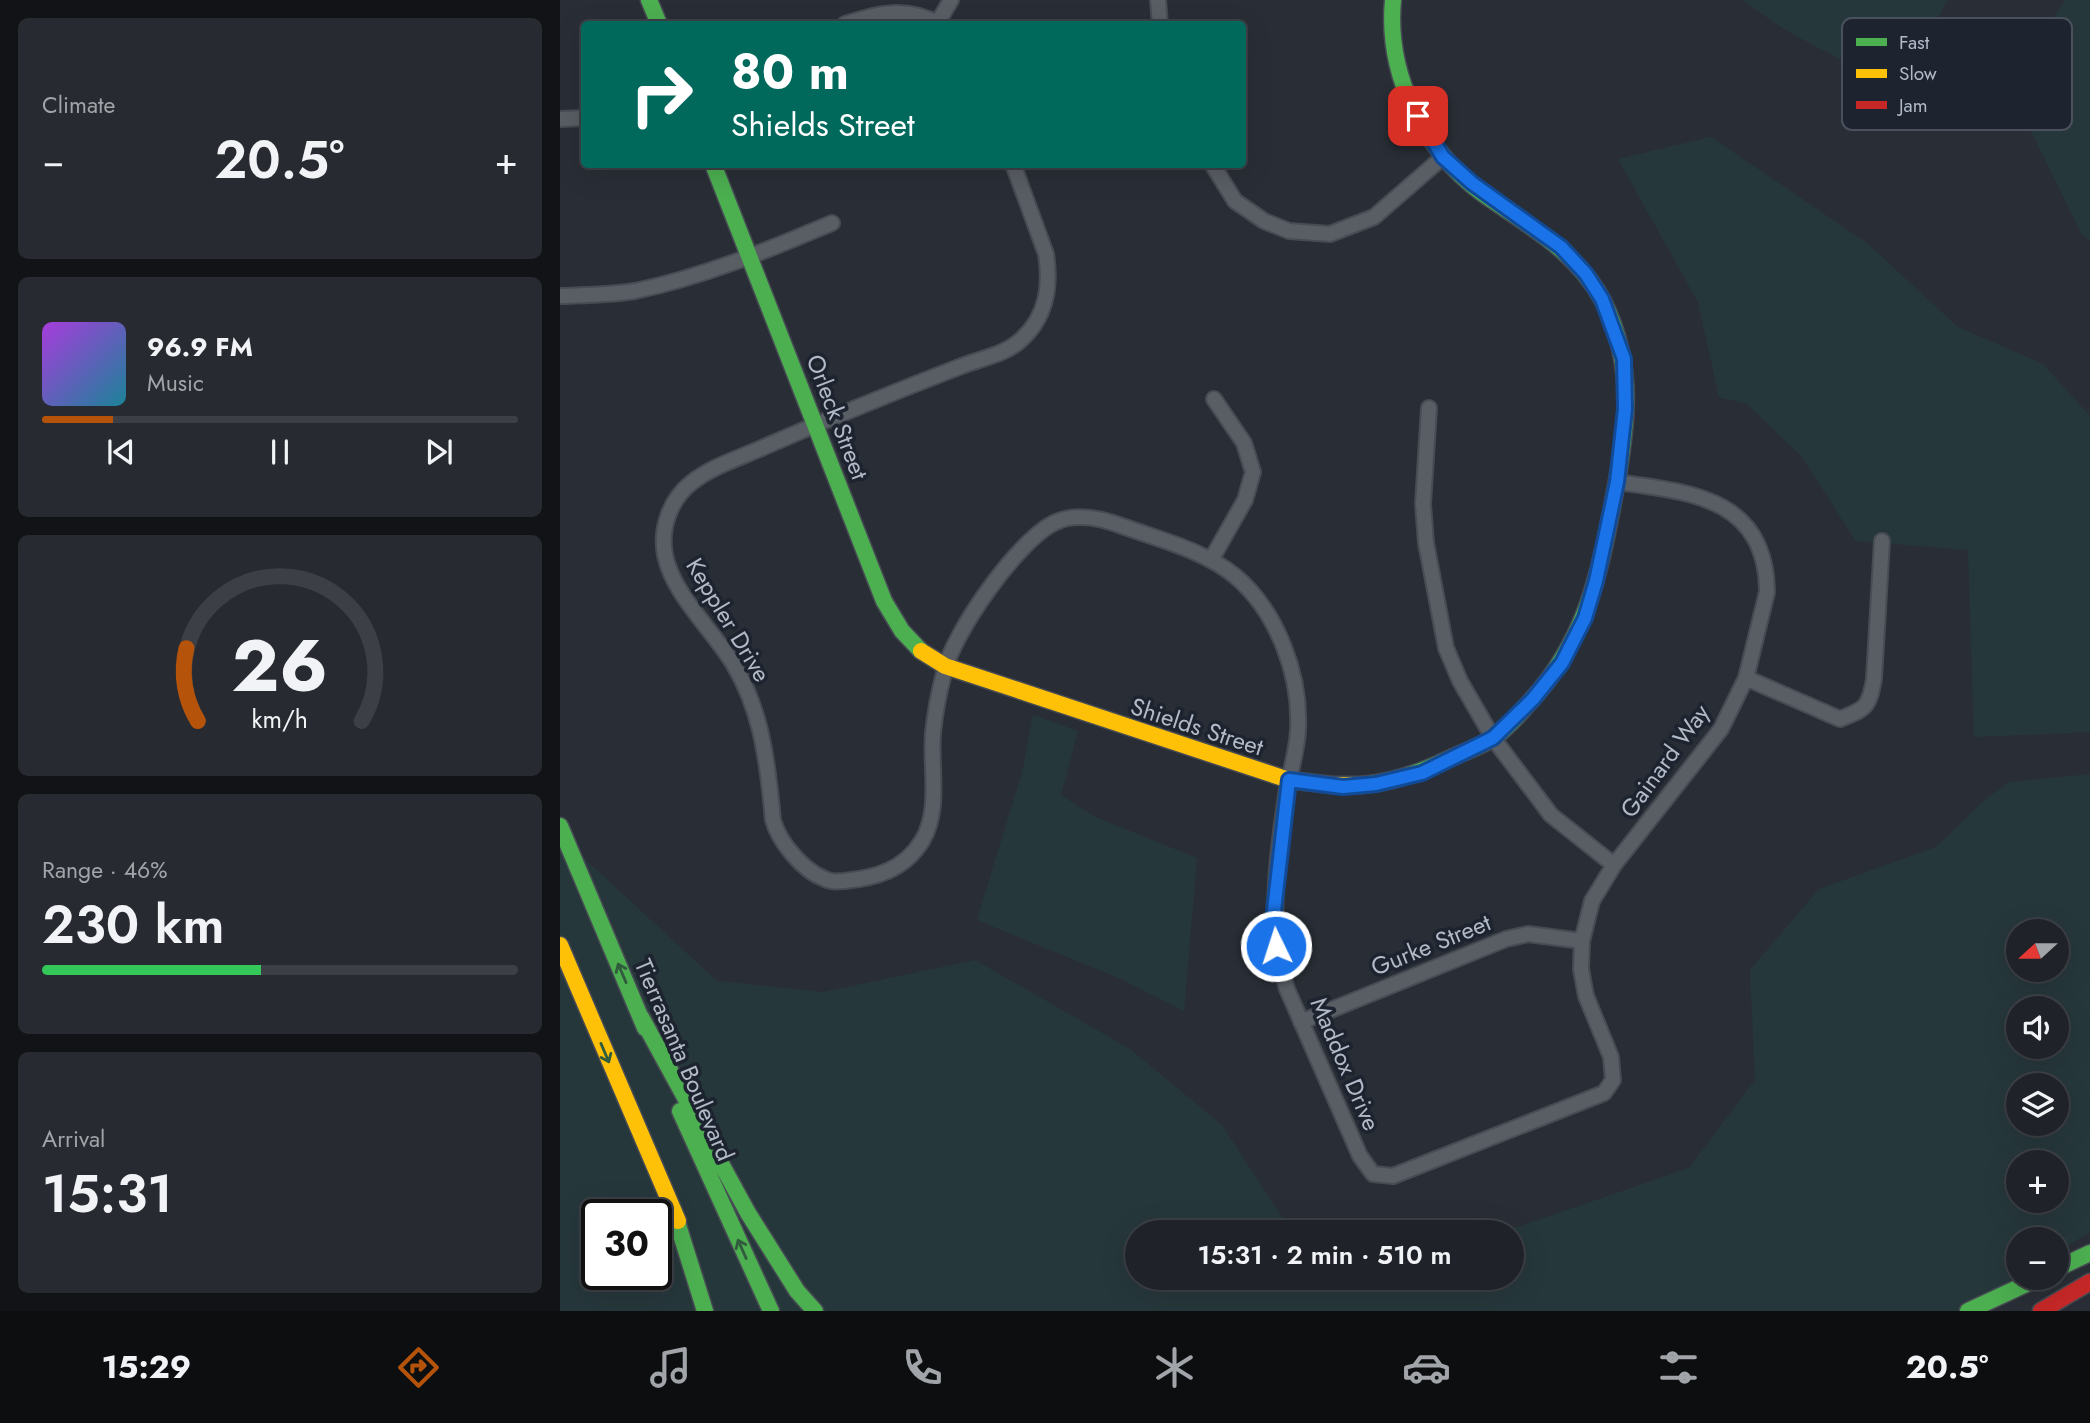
<!DOCTYPE html>
<html lang="en">
<head>
<meta charset="utf-8">
<style>
  :root { --surface:#1f2228; --page:#272a30; --text:#f1f3f6; --muted:#a1a4a8; --line:#3c3f45; --accent:#b45309 }
  body { margin:0; font-family:Jost,sans-serif; background:var(--page); color:var(--text); height:100vh; display:flex; flex-direction:column; font-size:26px; white-space:nowrap }
  * { box-sizing:border-box; margin:0 }
  p { font-size:23px; color:var(--muted) }
  .icon { flex:none; width:38px; height:38px; fill:none; stroke:currentColor; stroke-width:2; stroke-linecap:round; stroke-linejoin:round }
  .map { position:relative; flex:1; overflow:hidden }
  .panel { display:flex; flex-direction:column; gap:18px; padding:18px; background:#111316; width:560px }
  .panel>* { flex:none }
  .hud { position:absolute; left:21px; top:21px; width:665px; height:147px; border-radius:7px; box-shadow:0 7px 28px #0002,0 0 0 2px var(--line); background:#00695c; color:#fff; overflow:hidden }
  .needle { width:46px; rotate:249deg }
  .buttons { position:absolute; left:1446px; top:919px; display:grid; gap:14px }
  .buttons a { display:grid; place-items:center; width:63px; height:63px; border-radius:50%; background:var(--surface); box-shadow:0 7px 28px #0002,0 0 0 2px var(--line); font-size:35px }
  .speed { position:absolute; left:21px; top:1199px; display:flex; gap:14px; font-size:35px; font-weight:700; text-align:center }
  .speed>* { display:grid; place-content:center; width:91px; height:91px; border-radius:50%; background:var(--surface); box-shadow:0 7px 28px #0002,0 0 0 2px var(--line); line-height:1 }
  .speed .limit { border:4px solid #111; border-radius:10px; background:#fff; color:#111 }
  .pin { position:absolute; display:grid; place-items:center; width:60px; height:60px; color:#fff; margin:-30px; border-radius:14px; box-shadow:0 4px 10px #0006 }
  .me { position:absolute; width:77px; margin:-38px; rotate:356deg; stroke-linejoin:round; filter:drop-shadow(0 0 5px #0008) }
  .turn { display:flex; align-items:center; gap:24px; height:147px; padding:0 35px; font-size:32px }
  .turn .icon { width:91px; height:91px; stroke-width:2.5 }
  .turn b { display:block; font-size:49px; line-height:60px }
  .big { font-size:52px; font-weight:600; line-height:1.1 }
  .panel .card { flex:1; display:flex; flex-direction:column; justify-content:center; gap:10px; min-width:0; padding:0 24px; border-radius:10px; background:var(--page) }
  .panel .dial { align-items:center; gap:0 }
  .dial svg { height:182px; overflow:visible; fill:none; stroke:var(--line); stroke-width:7; stroke-linecap:round; text-anchor:middle }
  .dial text { fill:var(--text); stroke:none }
  .song { display:flex; align-items:center; gap:21px }
  .cover { width:84px; height:84px; border-radius:10px; background:linear-gradient(135deg,hsl(280 70% 55%),hsl(190 70% 35%)) }
  .played { height:7px; border-radius:4px; background:linear-gradient(90deg,var(--accent) 15%,var(--line) 15%) }
  .keys { display:flex; justify-content:space-around; direction:ltr }
  .heat { display:flex; justify-content:space-between; align-items:center; font-size:38px; direction:ltr }
  .charge { height:10px; border-radius:5px; background:linear-gradient(90deg,#34c759 46%,var(--line) 0) }
  .trip { position:absolute; left:565px; top:1220px; width:399px; height:70px; border-radius:35px; background:var(--surface); box-shadow:0 7px 28px #0002,0 0 0 2px var(--line); font-weight:600; line-height:70px; text-align:center }
  .menu { display:flex; height:112px; justify-content:space-around; align-items:center; background:#0c0e10; color:var(--muted) }
  .menu .icon { width:49px; height:49px }
  .menu .selected { color:var(--accent) }
  .menu b { font-size:32px; color:var(--text) }
  main { display:flex; flex:1; min-height:0 }
  .map>svg:first-child { display:block }
  .green { fill:#26373b; fill-rule:evenodd }
  .lines { fill:none; stroke-linecap:round; stroke-linejoin:round }
  .street-casing { stroke:#474b53; stroke-width:18 }
  .fast-casing { stroke:#474b53; stroke-width:19 }
  .slow-casing { stroke:#474b53; stroke-width:19 }
  .jam-casing { stroke:#474b53; stroke-width:19 }
  .street { stroke:#595d64; stroke-width:14 }
  .fast { stroke:#4caf50; stroke-width:16 }
  .slow { stroke:#ffc107; stroke-width:16 }
  .jam { stroke:#c62828; stroke-width:16 }
  .oneway { stroke:#305c3d }
  .route-casing { stroke:#114b97; stroke-width:18 }
  .route { stroke:#1a73e8; stroke-width:12 }
  .labels { text-anchor:middle; stroke-width:7; stroke-linejoin:round; paint-order:stroke }
  .street-label { font-size:24px; fill:#b3bac7; stroke:#1d2430 }
  .key { fill:#1d2430; stroke:#4a515d; stroke-width:2 }
  .key-label { font-size:19px; fill:#b3bac7 }
</style>
</head>
<body>
<main>
<section class="panel">
<div class="card"><p>Climate</p>
<div class="heat"><a>−</a><b class="big">20.5°</b><a>+</a></div>
</div>
<div class="card">
<div class="song"><i class="cover"></i><div><b>96.9 FM</b><p>Music</p></div></div>
<div class="played"></div>
<div class="keys"><svg class="icon" aria-label="previous" viewBox="0 0 24 24"><path d="M18 5L8 12l10 7zM5 5v14"/></svg><svg class="icon" aria-label="pause" viewBox="0 0 24 24"><path d="M8 5v14M16 5v14"/></svg><svg class="icon" aria-label="next" viewBox="0 0 24 24"><path d="M6 5l10 7-10 7zM19 5v14"/></svg></div>
</div>
<div class="card dial"><svg viewBox="0 0 100 80">
<path d="M14 69A42 42 0 1 1 86 69"/>
<path d="M14 69A42 42 0 0 1 9 37" stroke="#b45309"/>
<text x="50" y="56" font-size="32" font-weight="700">26</text>
<text x="50" y="72" font-size="11">km/h</text>
</svg></div>
<div class="card"><p>Range · 46%</p><b class="big">230 km</b><div class="charge"></div></div>
<div class="card"><p>Arrival</p><b class="big">15:31</b></div>
</section>
<div class="map">
<svg width="1530" height="1311" viewBox="0 0 1530 1311">
  <rect width="100%" height="100%" fill="#292e36"/>
  <path class="green" d="M 1182,0 L 1387,0 L 1362,53 L 1299,69 L 1225,30 Z
    M 1505,0 L 1530,0 L 1530,241 L 1521,233 L 1450,88 Z
    M 1151,137 L 1307,243 L 1398,327 L 1483,364 L 1530,416 L 1530,732 L 1414,737 L 1408,550 L 1296,541 L 1241,456 L 1187,404 L 1159,397 L 1138,302 L 1058,159 Z
    M 473,715 L 518,731 L 501,795 L 533,816 L 637,858 L 624,1011 L 561,979 L 417,920 L 462,772 Z
    M 1530,774 L 1530,1232 L 1496,1253 L 1496,1239 L 1458,1239 L 1458,1276 L 1401,1311 L 0,1311 L 0,836 L 157,981 L 264,992 L 415,960 L 570,1049 L 662,1125 L 732,1232 L 578,1232 L 578,1278 L 762,1278 L 771,1291 L 810,1278 L 952,1278 L 952,1232 L 943,1232 L 1129,1168 L 1195,1080 L 1190,970 L 1259,889 L 1376,847 L 1427,798 L 1450,782 ZM 1458,931 L 1496,931 L 1496,970 L 1458,970 ZM 1458,1008 L 1496,1008 L 1496,1046 L 1458,1046 ZM 1458,1085 L 1496,1085 L 1496,1124 L 1458,1124 ZM 1458,1162 L 1496,1162 L 1496,1200 L 1458,1200 ZM 37,1214 L 96,1214 L 96,1274 L 37,1274 Z"/>
  <g class="lines">
    <g class="street-casing">
      <path id="street" d="M 598,0 L 600,24
        M 285,24 C 318,13 346,6 379,24
        M 377,24 L 391,0
        M 0,119 L 24,118
        M 453,164 L 486,254 C 491,286 487,315 463,338 C 446,355 421,358 399,367 C 334,392 268,419 204,447 C 180,458 152,466 131,483 C 110,500 100,528 105,555 C 113,595 153,630 174,665 C 199,707 206,752 211,800 C 212,807 212,813 213,820 C 219,842 243,871 265,879 C 273,883 276,881 284,881 C 316,878 344,870 362,841 C 381,810 370,768 373,733 C 375,713 379,692 384,673 C 392,634 459,538 496,522 C 517,512 544,519 565,527 C 601,540 645,551 675,576 C 717,611 741,675 738,730 C 737,750 731,770 727,789 C 717,854 707,925 727,989 L 800,1156 L 813,1174 L 833,1176 L 1044,1093 L 1053,1080 L 1051,1057 L 1026,996 L 1021,969 L 1022,941 L 1032,901 L 1054,865 L 1161,729 L 1186,678 L 1207,592 C 1206,497 1129,492 1057,482
        M 652,164 L 675,201 L 704,221 L 729,231 L 770,234 L 814,217 L 883,157
        M 0,296 C 25,295 50,295 75,291 C 143,277 208,250 272,223
        M 869,408 L 863,504 L 866,543 L 886,648 L 900,681 L 933,738 L 991,815 L 1054,865
        M 651,560 L 685,500 L 693,472 L 684,443 L 654,399
        M 1186,678 L 1280,719 C 1306,709 1309,707 1314,679 L 1322,541
        M 741,1022 L 946,939 L 968,934 L 1022,941"/>
    </g>
    <g class="fast-casing">
      <path id="fast" d="M 89,0 L 99,24
        M 153,164 L 324,601 L 342,631 L 361,651
        M 801,785 C 833,783 862,772 891,758 C 904,752 918,747 930,740 C 944,731 957,717 968,704 C 1025,643 1039,577 1054,497 C 1067,429 1076,366 1043,301 C 1016,250 967,225 922,193 C 863,149 826,74 833,0
        M 0,826 L 85,1028
        M 81,1017 L 188,1213 L 237,1291 L 255,1311
        M 120,1111 L 211,1311
        M 113,1209 L 145,1311
        M 1496,1269 L 1530,1253
        M 1408,1311 L 1479,1278"/>
    </g>
    <g class="slow-casing">
      <path id="slow" d="M 361,651 L 385,666 L 729,780 L 772,785 L 801,785
        M 0,945 L 118,1221"/>
    </g>
    <g class="jam-casing">
      <path id="jam" d="M 1481,1311 L 1530,1282"/>
    </g>
    <use href="#street" class="street"/>
    <use href="#fast" class="fast"/>
    <use href="#slow" class="slow"/>
    <use href="#jam" class="jam"/>
  </g>
  <defs><path id="oneway-shaft" d="M-6 0H5M1.5-3L5.5 0L1.5 3" fill="none" stroke-width="1.6" stroke-linecap="round" stroke-linejoin="round" transform="scale(1.75)"/></defs>
  <g class="oneway">
    <use href="#oneway-shaft" transform="translate(62 973) rotate(-113)"/>
    <use href="#oneway-shaft" transform="translate(45 1053) rotate(67)"/>
    <use href="#oneway-shaft" transform="translate(182 1249) rotate(-114)"/>
  </g>
  <g class="lines">
    <g class="route-casing">
      <path id="route" d="M 716,946 L 714,911 L 729,780 L 783,787 L 816,784 L 862,773 L 933,738 L 973,699 L 1002,663 L 1025,618 L 1036,581 L 1057,482 L 1065,409 L 1064,359 L 1042,299 L 1026,274 L 1001,247 L 912,183 L 883,157 L 858,116"/>
    </g>
    <use href="#route" class="route"/>
  </g>
  <g class="labels">
    <g class="street-label">
      <text transform="translate(277 417) rotate(69)" y="8">Orleck Street</text>
      <text transform="translate(168 620) rotate(59)" y="8">Keppler Drive</text>
      <text transform="translate(637 727) rotate(18)" y="8">Shields Street</text>
      <text transform="translate(1105 761) rotate(-54)" y="8">Gainard Way</text>
      <text transform="translate(871 945) rotate(-22)" y="8">Gurke Street</text>
      <text transform="translate(124 1060) rotate(67)" y="8">Tierrasanta Boulevard</text>
      <text transform="translate(785 1064) rotate(67)" y="8">Maddox Drive</text>
    </g>
  </g>
  <rect x="1282" y="18" width="230" height="112" rx="10" class="key"/>
  <rect x="1296" y="38" width="31" height="8" fill="#4caf50"/>
  <rect x="1296" y="69" width="31" height="9" fill="#ffc107"/>
  <rect x="1296" y="101" width="31" height="8" fill="#c62828"/>
  <g class="key-label">
    <text x="1339" y="49">Fast</text>
    <text x="1339" y="80">Slow</text>
    <text x="1339" y="112">Jam</text>
  </g>
</svg>
<div class="buttons">
<a><svg class="needle" viewBox="-14 -14 28 28"><path d="M0-13l5 13h-10z" fill="#e53935"/><path d="M0 13l5-13h-10z" fill="#a1a4a8"/></svg></a>
<a><svg class="icon" aria-label="sound" viewBox="0 0 24 24"><path d="M4 9h4l5-4v14l-5-4H4zM17 9q2 3 0 6"/></svg></a>
<a><svg class="icon" aria-label="layers" viewBox="0 0 24 24"><path d="M12 4l9 5-9 5-9-5zM3 14l9 5 9-5"/></svg></a>
<a>+</a>
<a>−</a>
</div>
<div class="speed"><div class="limit">30</div></div>
<div class="pin" style="left:858px;top:116px;background:#d93025"><svg class="icon" aria-label="arrive" viewBox="0 0 24 24"><path d="M6 21V4h12l-3 4 3 4H6"/></svg></div>
<svg class="me" style="left:716px;top:946px" viewBox="-20 -20 40 40"><circle r="17" fill="#1a73e8" stroke="#fff" stroke-width="3"/><path d="M0-11L8 9 0 5-8 9z" fill="#fff"/></svg>
<div class="trip">15:31 · 2 min · 510 m</div>
<div class="hud">
<div class="turn"><svg class="icon" aria-label="right" viewBox="0 0 24 24"><path d="M7 20v-9h11M14 6l5 5-5 5"/></svg><div><b>80 m</b>Shields Street</div></div>
</div>
</div>
</main>
<nav class="menu">
<b>15:29</b>
<svg class="icon selected" aria-label="directions" viewBox="0 0 24 24"><path d="M12 3l9 9-9 9-9-9zM9 14v-3h6M13 9l2 2-2 2"/></svg>
<svg class="icon" aria-label="music" viewBox="0 0 24 24"><path d="M9 18V5l10-2v13"/><circle cx="6" cy="18" r="3"/><circle cx="16" cy="16" r="3"/></svg>
<svg class="icon" aria-label="phone" viewBox="0 0 24 24"><path d="M5 4h4l2 5-3 2q2 4 5 5l2-3 5 2v4C11 20 4 13 5 4z"/></svg>
<svg class="icon" aria-label="climate" viewBox="0 0 24 24"><path d="M12 3v18M4 7l16 10M4 17L20 7"/></svg>
<svg class="icon" aria-label="car" viewBox="0 0 24 24"><path d="M5 17H2v-5l4-1 3-4h7l3 4 3 1v5h-3M9 17h6M6 11h13"/><circle cx="7" cy="17" r="2"/><circle cx="17" cy="17" r="2"/></svg>
<svg class="icon" aria-label="filters" viewBox="0 0 24 24"><path d="M4 7h16M4 17h16"/><circle cx="9" cy="7" r="2"/><circle cx="15" cy="17" r="2"/></svg>
<b>20.5°</b>
</nav>
</body>
</html>
